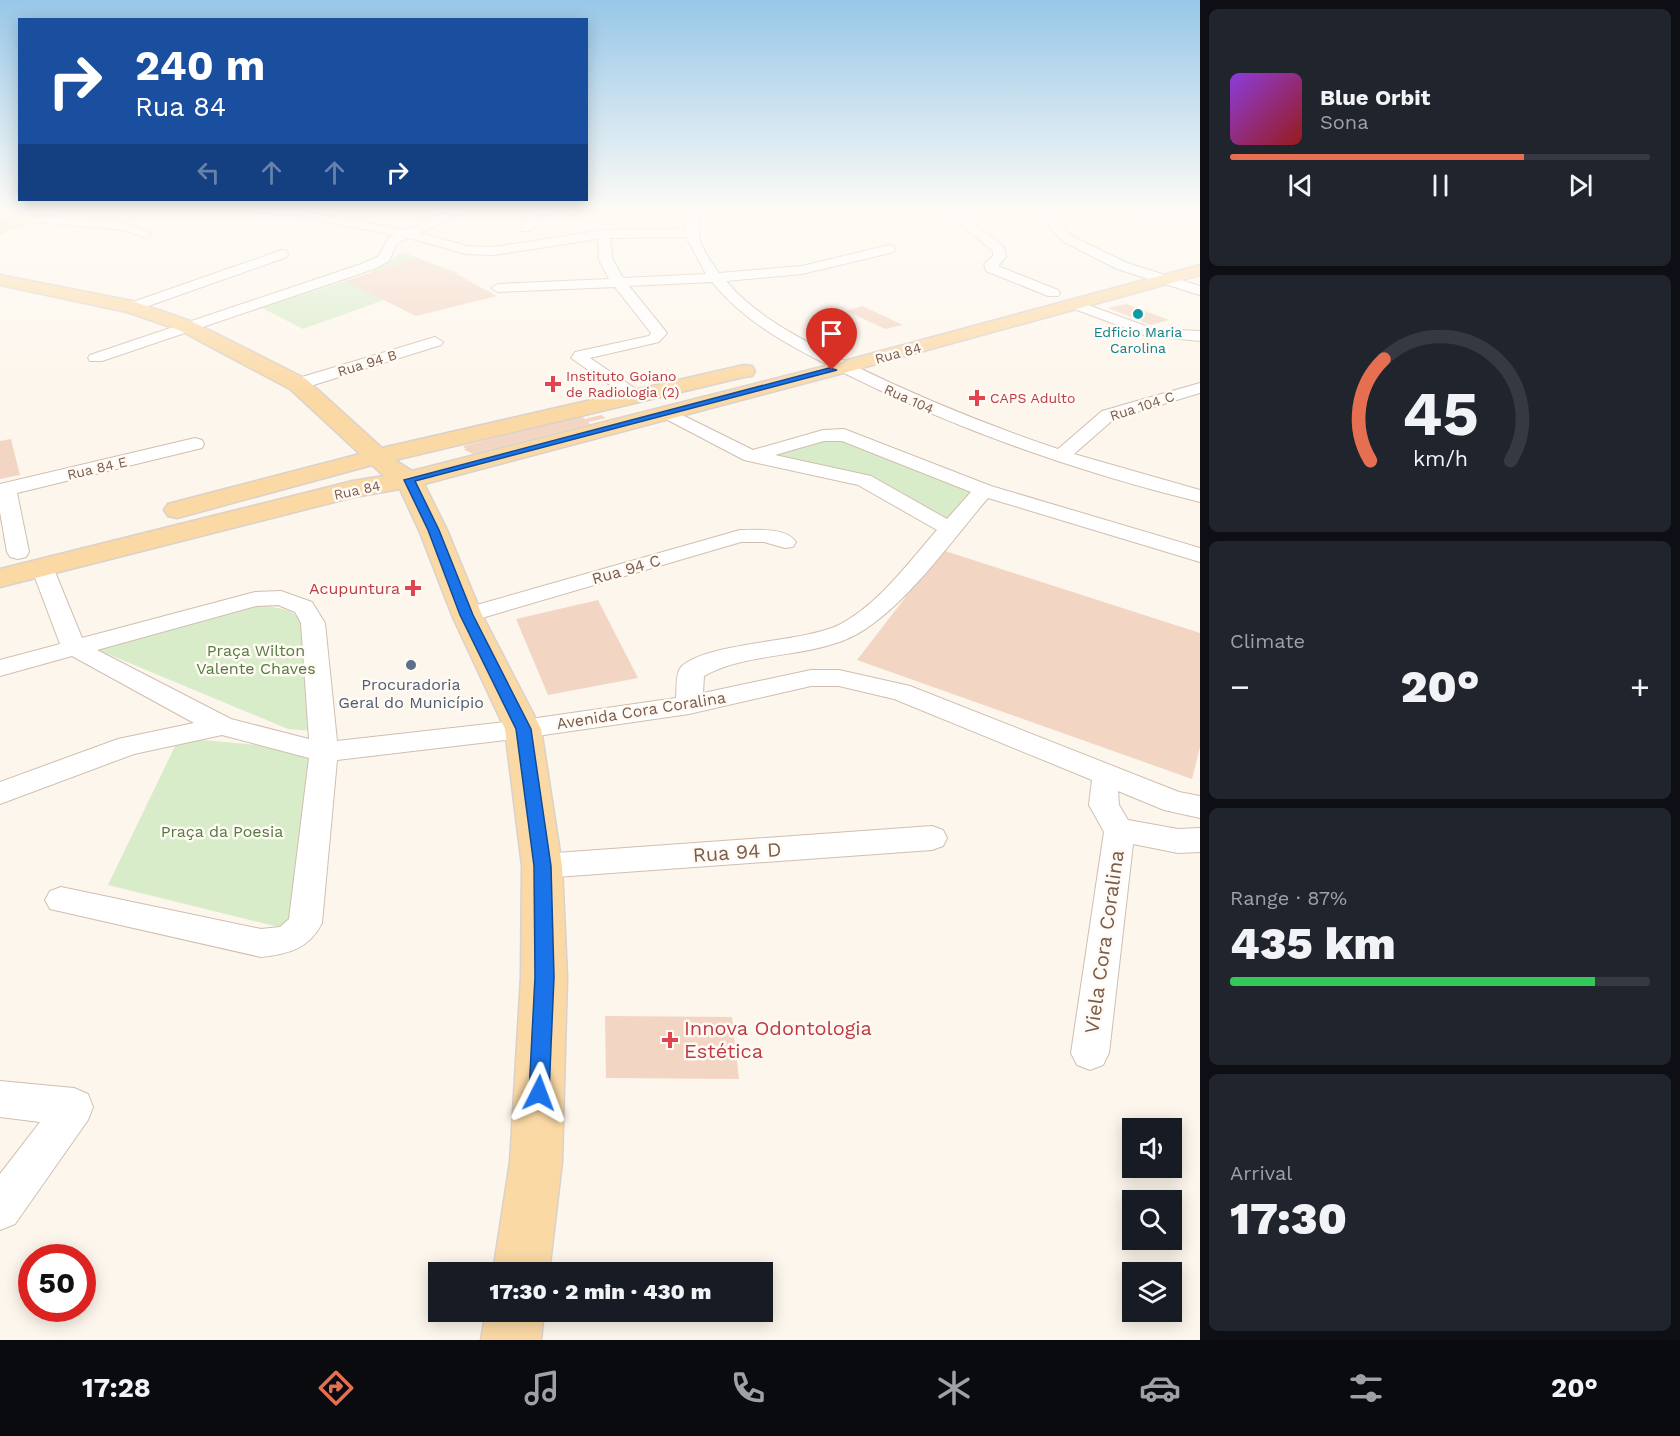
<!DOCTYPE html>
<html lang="en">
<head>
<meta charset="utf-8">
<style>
  :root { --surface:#171b24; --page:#20242c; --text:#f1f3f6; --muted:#9ea1a6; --line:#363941; --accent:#e76f51 }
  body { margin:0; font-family:"Work Sans",sans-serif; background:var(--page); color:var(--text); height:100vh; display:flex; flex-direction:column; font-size:22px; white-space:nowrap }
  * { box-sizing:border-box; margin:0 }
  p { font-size:20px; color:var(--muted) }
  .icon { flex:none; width:33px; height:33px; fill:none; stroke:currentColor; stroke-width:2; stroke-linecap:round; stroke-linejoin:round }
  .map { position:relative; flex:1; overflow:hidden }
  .sheet { display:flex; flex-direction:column; gap:9px; padding:9px; background:#0d0f14; width:480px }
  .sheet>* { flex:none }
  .guide { position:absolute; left:18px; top:18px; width:570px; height:183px; border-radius:0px; box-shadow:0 3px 15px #0003; background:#1a4fa0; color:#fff; overflow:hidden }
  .controls { position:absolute; left:1122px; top:1118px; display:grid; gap:12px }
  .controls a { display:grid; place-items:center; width:60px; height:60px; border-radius:0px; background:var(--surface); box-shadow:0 3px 15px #0003; font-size:30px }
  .speed { position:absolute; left:18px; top:1244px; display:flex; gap:12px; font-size:30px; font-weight:700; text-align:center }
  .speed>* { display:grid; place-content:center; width:78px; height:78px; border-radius:50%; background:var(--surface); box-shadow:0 3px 15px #0003; line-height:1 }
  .speed .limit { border:9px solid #d22; background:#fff; color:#111 }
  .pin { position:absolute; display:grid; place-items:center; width:51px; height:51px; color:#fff; margin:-62px -26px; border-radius:50% 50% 50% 0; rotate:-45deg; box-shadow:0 0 6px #0007 }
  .pin .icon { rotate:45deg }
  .me { position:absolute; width:66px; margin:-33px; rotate:3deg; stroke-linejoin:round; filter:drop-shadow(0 0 4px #0008) }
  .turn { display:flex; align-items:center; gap:21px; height:126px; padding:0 18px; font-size:27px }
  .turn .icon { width:78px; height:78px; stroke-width:2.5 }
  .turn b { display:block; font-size:42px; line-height:51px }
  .lanes { display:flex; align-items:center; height:57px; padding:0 18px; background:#0003; justify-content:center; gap:30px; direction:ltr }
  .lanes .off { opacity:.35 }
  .big { font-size:45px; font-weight:800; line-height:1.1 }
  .sheet .card { flex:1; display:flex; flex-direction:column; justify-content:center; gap:9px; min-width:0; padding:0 21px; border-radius:9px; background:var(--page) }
  .sheet .dial { align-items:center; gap:0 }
  .dial svg { height:156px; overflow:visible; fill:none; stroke:var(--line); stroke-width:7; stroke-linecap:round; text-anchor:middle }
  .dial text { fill:var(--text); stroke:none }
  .song { display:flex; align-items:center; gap:18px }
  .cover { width:72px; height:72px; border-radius:9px; background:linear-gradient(135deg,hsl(270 70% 55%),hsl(0 70% 35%)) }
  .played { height:6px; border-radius:3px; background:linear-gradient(90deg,var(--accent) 70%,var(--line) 70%) }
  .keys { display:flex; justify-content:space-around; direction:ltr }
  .heat { display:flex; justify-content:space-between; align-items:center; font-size:33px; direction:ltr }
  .charge { height:9px; border-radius:4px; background:linear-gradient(90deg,#34c759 87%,var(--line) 0) }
  .trip { position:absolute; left:428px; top:1262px; width:345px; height:60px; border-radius:0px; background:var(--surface); box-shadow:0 3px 15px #0003; font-weight:800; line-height:60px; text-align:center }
  .dock { display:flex; height:96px; justify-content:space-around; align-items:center; background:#090b0e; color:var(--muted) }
  .dock .icon { width:42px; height:42px }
  .dock .current { color:var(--accent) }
  .dock b { font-size:27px; color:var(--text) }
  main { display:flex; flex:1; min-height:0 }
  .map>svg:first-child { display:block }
  .commercial { fill:#fde8e0 }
  .green { fill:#d8ecc9 }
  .building { fill:#f3d5c3 }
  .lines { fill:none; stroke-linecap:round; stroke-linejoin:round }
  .minor-casing { stroke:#d1beb0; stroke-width:2 }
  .major-casing { stroke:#dad1cd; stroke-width:3 }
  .minor { fill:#fff; fill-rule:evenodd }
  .major { fill:#fbd9a5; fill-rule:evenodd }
  .route { fill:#1a73e8; stroke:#114b97; stroke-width:1.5 }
  .culture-dot { fill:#0f9aa8; stroke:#fffaf3; stroke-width:2 }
  .health-dot { fill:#e0444e; stroke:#fffaf3; stroke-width:2 }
  .service-dot { fill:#5c6f8a; stroke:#fffaf3; stroke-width:2 }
  .labels { text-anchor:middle; stroke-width:5; stroke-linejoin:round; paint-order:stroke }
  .far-culture-label { font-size:14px; fill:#0d838f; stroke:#fffaf3 }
  .far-street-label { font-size:14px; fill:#7a5c4d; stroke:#fffaf3 }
  .far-health-label { font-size:14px; fill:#be3a42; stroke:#fffaf3; text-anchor:start }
  .street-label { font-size:16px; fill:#7a5c4d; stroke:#fffaf3 }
  .health-label { font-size:16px; fill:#be3a42; stroke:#fffaf3; text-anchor:end }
  .park-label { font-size:16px; fill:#537a41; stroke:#fffaf3 }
  .service-label { font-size:16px; fill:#4e5e75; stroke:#fffaf3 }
  .near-street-label { font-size:20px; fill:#7a5c4d; stroke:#fffaf3 }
  .near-health-label { font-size:20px; fill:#be3a42; stroke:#fffaf3; text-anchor:start }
</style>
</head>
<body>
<main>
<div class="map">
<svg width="1200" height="1340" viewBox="0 0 1200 1340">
  <rect width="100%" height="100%" fill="#fdf6ec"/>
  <path class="commercial" d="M 1133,209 L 1171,209 L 1190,211 L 1188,221 L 1134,215 Z"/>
  <path class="green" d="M 402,252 L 459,273 L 303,329 L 262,308 L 370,273 Z
    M 829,440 L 843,440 L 971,491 L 948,522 L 867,476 L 769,457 Z
    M 268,606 C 290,610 296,611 307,631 L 313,731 L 288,729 L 91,647 L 244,607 Z
    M 179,738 L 314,750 L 287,929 L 108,885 Z"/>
  <path class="building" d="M 416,258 L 458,275 L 497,296 L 416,316 L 345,281 Z
    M 1126,304 L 1169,320 L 1151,325 L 1108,308 Z
    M 862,306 L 903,325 L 885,329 L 847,311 Z
    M 601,415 L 606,418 L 588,422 L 590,424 L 473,454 L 463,449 L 466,449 L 463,446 L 581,416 L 585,419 Z
    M 11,439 L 20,475 L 0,479 L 0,441 Z
    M 942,550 L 1200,633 L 1200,747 L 1192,779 L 857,660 Z
    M 598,600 L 638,678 L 548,695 L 516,619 Z
    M 605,1016 L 732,1017 L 739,1079 L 606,1078 Z"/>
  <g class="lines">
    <g class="minor-casing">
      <path id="minor" d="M 248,209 L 290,209 L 407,230 L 455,209 L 471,209 L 420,233 L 467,246 L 494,247 L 604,230 L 685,229 L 689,209 L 701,209 C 695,241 701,247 719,273 L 802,266 L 889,245 L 894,246 L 895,249 L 894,252 L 802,274 L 726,281 C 758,319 807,342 851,364 C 918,397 987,425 1058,449 L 1102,411 L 1200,383 L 1200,393 L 1114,419 L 1074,454 L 1200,490 L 1200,502 C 1078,472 958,430 846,374 C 797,350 747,325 712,282 L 629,286 L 667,333 L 659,342 L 590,358 L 645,395 L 642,399 L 630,399 L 571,358 L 575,352 L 649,336 L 651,333 L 615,287 L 498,292 L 491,288 L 498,284 L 609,279 L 599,260 L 598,239 L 494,255 L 466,254 L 409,238 L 397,243 L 389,261 L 374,269 L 102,361 L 90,361 L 88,358 L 90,355 L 364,263 L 379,256 L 388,238 L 395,235 L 282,214 L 254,212 ZM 686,237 L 706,274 L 623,278 L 613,260 L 610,238 Z
        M 539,209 L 552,209 L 530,231 L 522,231 L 522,225 Z
        M 956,209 L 968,209 L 974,223 L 1004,247 L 1006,257 L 998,266 L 1058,290 L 1060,293 L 1058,296 L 1048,296 L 986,271 L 984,264 L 993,256 L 993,251 L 965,228 Z
        M 1040,209 L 1052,209 L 1050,212 L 1070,235 L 1127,263 L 1200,286 L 1200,295 L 1117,269 L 1062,241 L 1038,212 Z
        M 24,214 L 127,223 L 151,234 L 145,238 L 125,230 L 20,221 L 20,215 Z
        M 282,250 L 287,251 L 288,254 L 287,257 L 137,310 L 127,310 L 125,307 L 127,304 Z
        M 1074,300 L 1154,329 L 1200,331 L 1200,341 L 1147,336 L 1069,307 L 1067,304 L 1069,301 Z
        M 435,337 L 443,342 L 441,345 L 304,388 L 298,389 L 290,384 L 292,380 Z
        M 668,408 L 753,450 L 823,430 L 844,429 L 991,486 L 1200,548 L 1200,562 L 988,498 C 951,541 895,622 842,641 C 797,658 746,653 704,676 L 703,693 L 811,670 L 839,670 L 910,686 L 1179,792 L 1200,796 L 1200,818 L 1164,810 L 1118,791 L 1119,805 L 1128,820 L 1178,829 L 1200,828 L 1200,852 L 1178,853 L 1133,844 L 1109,1053 L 1103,1065 L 1090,1070 L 1077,1065 L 1071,1053 L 1104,832 L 1089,805 L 1092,780 L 894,699 L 839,686 L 811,686 L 689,714 L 523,738 L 337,760 L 322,923 C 309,949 288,954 261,957 L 50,909 L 45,900 L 50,891 L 61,887 L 261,929 L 280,927 L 289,919 L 309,758 L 222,735 L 134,754 L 0,804 L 0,782 L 118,739 L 194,723 L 72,656 L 0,676 L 0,660 L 60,644 L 31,567 L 34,562 L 42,560 L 50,562 L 53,567 L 82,638 L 255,592 L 281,591 L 312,602 L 325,623 L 337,741 L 523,720 L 676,698 C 677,690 675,674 681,667 C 706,642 801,643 839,625 C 879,604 908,563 937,530 L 858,485 L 744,460 L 662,417 L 659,413 L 662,409 ZM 824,441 L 842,441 L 971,492 L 947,519 L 871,476 L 775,455 ZM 278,605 L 295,612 L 301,623 L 309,739 L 231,719 L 97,650 L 256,606 Z
        M 195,438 L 202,440 L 204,444 L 202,448 L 17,493 L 29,552 L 26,557 L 18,559 L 10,557 L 7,552 L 0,512 L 0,484 Z
        M 740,530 C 756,530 786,527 796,542 L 793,547 L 785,548 L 764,542 L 741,542 L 475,620 L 467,622 L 459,620 L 455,615 L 459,610 Z
        M 932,826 L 943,830 L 947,838 L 943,846 L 932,850 L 542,878 L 531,875 L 526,866 L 531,857 L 542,854 Z
        M 0,1081 L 74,1088 L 88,1094 L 93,1107 L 88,1120 L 15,1224 L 0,1230 L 0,1174 L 40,1122 L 0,1117 Z"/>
    </g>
    <g class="major-casing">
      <path id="major" d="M 34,209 L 54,209 L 52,212 L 0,233 L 0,222 Z
        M 1200,265 L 1200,275 L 851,371 L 424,484 L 447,530 L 482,615 L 541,729 L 562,866 L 567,977 L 562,1162 L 549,1272 L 493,1272 L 510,1162 L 521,977 L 522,866 L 505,729 L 452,615 L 419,530 L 400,489 L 354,497 L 0,587 L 0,569 L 353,481 L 384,476 L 372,465 L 177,518 L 168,516 L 164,510 L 168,504 L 360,454 L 290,389 L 179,330 L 127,312 L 0,285 L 0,275 L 132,301 L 193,322 L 306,379 L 382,448 L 744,365 L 752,366 L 755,371 L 752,376 L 744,377 L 395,460 L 412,471 L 837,363 Z
        M 486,1311 L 544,1311 L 541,1340 L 481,1340 Z"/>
    </g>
    <use href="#minor" class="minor"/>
    <use href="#major" class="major"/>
  </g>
  <linearGradient id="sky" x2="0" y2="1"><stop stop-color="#97c7e8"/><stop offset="0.53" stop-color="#fefbf6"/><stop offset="1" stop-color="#fefbf6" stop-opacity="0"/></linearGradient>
  <rect width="1200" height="397" fill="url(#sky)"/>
  <path class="route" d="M 829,368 L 837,370 L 415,481 L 439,530 L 473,615 L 531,729 L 551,866 L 554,977 L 549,1093 L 546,1100 L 539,1103 L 532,1100 L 529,1093 L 535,977 L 534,866 L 516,729 L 460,615 L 428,530 L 404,480 Z"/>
  <circle class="culture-dot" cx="1138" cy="314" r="6"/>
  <g class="health-dot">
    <path d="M550 375h6v6h6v6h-6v6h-6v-6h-6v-6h6z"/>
    <path d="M974 389h6v6h6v6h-6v6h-6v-6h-6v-6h6z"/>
    <path d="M410 579h6v6h6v6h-6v6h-6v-6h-6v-6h6z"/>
    <path d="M667 1031h6v6h6v6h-6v6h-6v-6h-6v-6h6z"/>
  </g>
  <circle class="service-dot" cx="411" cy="665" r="6"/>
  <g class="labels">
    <g class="far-culture-label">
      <text x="1138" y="337">Edficio Maria<tspan x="1138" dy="16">Carolina</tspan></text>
    </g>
    <g class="far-street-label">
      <text transform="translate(898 353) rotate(-15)" y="5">Rua 84</text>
      <text transform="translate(367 363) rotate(-17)" y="5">Rua 94 B</text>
      <text transform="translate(909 399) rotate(24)" y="5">Rua 104</text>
      <text transform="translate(1142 406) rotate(-18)" y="5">Rua 104 C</text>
      <text transform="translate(97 468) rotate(-13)" y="5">Rua 84 E</text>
      <text transform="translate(357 490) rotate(-12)" y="5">Rua 84</text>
    </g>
    <g class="far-health-label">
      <text x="566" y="381">Instituto Goiano<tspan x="566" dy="16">de Radiologia (2)</tspan></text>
      <text x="990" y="403">CAPS Adulto</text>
    </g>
    <g class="street-label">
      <text transform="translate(626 569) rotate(-16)" y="6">Rua 94 C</text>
      <text transform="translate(641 710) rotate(-9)" y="6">Avenida Cora Coralina</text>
    </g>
    <g class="health-label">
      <text x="400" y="594">Acupuntura</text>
    </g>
    <g class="park-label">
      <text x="256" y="656">Praça Wilton<tspan x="256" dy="18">Valente Chaves</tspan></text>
      <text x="222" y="837">Praça da Poesia</text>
    </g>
    <g class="service-label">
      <text x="411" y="690">Procuradoria<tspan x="411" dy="18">Geral do Município</tspan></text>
    </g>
    <g class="near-street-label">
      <text transform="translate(737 852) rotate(-4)" y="7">Rua 94 D</text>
      <text transform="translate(1104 942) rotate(-82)" y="7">Viela Cora Coralina</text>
    </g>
    <g class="near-health-label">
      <text x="684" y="1035">Innova Odontologia<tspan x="684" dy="23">Estética</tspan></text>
    </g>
  </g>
</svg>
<div class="controls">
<a><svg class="icon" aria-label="sound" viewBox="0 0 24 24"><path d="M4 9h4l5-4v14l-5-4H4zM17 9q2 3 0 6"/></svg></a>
<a><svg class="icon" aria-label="search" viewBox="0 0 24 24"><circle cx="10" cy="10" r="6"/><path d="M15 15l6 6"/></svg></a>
<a><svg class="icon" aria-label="layers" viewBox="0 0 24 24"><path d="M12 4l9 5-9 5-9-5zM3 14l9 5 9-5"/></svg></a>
</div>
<div class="speed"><div class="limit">50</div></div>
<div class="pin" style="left:832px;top:370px;background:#d93025"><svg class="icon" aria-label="arrive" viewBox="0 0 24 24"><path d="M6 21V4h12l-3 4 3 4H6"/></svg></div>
<svg class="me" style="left:539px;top:1093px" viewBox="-20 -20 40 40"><path d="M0-17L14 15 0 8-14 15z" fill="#1a73e8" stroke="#fff" stroke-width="4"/></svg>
<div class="trip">17:30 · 2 min · 430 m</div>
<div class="guide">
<div class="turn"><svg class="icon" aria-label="right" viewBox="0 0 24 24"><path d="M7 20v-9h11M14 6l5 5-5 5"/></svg><div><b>240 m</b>Rua 84</div></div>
<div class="lanes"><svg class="icon off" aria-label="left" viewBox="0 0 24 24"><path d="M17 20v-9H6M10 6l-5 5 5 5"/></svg><svg class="icon off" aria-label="ahead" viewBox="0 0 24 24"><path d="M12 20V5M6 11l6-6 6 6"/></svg><svg class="icon off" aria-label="ahead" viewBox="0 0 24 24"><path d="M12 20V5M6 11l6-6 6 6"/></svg><svg class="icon" aria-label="right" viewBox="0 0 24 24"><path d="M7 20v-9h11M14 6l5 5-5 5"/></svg></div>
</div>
</div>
<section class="sheet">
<div class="card">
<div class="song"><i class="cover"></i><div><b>Blue Orbit</b><p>Sona</p></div></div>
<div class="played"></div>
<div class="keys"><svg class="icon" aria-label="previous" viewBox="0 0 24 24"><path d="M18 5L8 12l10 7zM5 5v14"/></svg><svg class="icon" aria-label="pause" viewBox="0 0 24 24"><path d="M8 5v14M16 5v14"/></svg><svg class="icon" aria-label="next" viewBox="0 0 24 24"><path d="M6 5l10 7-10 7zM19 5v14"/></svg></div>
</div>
<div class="card dial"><svg viewBox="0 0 100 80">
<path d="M14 69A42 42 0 1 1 86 69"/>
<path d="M14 69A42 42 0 0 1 21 17" stroke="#e76f51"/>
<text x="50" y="56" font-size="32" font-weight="700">45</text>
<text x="50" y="72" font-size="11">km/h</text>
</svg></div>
<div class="card"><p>Climate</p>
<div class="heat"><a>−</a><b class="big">20°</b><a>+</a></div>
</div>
<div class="card"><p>Range · 87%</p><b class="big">435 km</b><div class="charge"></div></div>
<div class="card"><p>Arrival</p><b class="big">17:30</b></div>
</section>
</main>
<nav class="dock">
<b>17:28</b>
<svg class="icon current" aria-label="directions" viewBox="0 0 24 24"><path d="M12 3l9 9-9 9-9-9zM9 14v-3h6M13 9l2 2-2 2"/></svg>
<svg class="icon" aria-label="music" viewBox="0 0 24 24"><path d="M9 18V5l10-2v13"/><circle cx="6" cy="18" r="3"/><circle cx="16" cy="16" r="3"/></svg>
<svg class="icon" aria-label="phone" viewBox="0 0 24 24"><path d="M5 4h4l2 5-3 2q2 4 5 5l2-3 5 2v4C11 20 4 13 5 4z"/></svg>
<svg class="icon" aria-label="climate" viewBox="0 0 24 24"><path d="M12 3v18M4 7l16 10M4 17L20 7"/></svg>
<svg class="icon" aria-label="car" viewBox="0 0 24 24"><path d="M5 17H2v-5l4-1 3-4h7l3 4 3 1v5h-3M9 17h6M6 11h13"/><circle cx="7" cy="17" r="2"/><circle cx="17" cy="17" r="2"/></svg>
<svg class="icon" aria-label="filters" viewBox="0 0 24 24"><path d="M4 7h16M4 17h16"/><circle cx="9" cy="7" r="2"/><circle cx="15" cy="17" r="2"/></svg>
<b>20°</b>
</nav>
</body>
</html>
